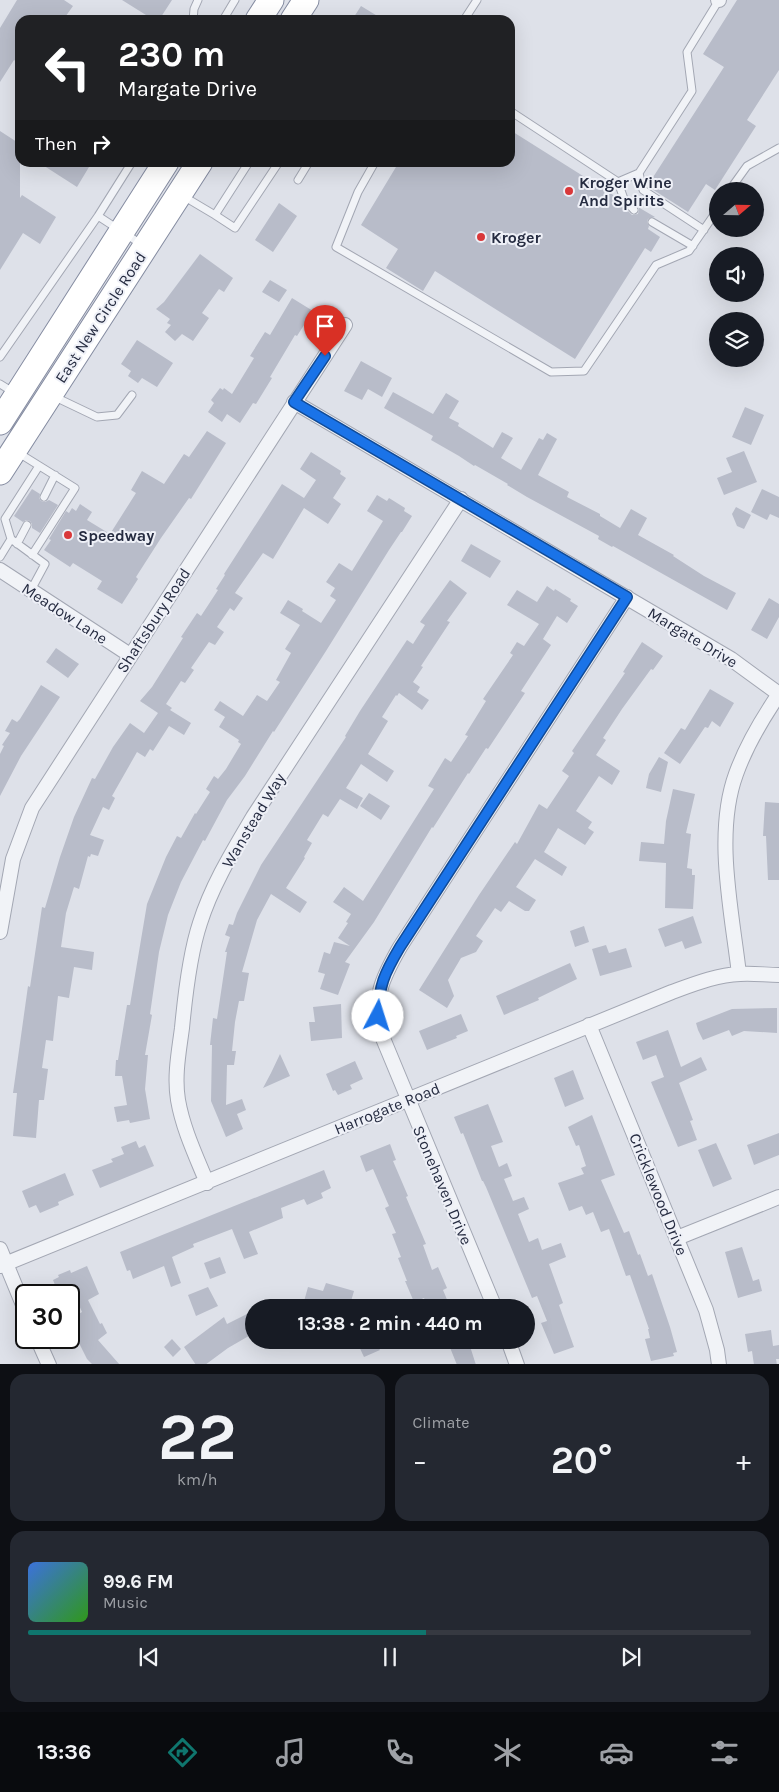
<!DOCTYPE html>
<html lang="en">
<head>
<meta charset="utf-8">
<style>
  :root { --surface:#171b24; --page:#242831; --text:#f1f3f6; --muted:#9ea1a6; --line:#363941; --accent:#0f766e }
  body { margin:0; font-family:Karla,sans-serif; background:var(--page); color:var(--text); height:100vh; display:flex; flex-direction:column; font-size:19px; white-space:nowrap }
  * { box-sizing:border-box; margin:0 }
  p { font-size:16px; color:var(--muted) }
  .icon { flex:none; width:28px; height:28px; fill:none; stroke:currentColor; stroke-width:2; stroke-linecap:round; stroke-linejoin:round }
  .map { position:relative; height:1364px; overflow:hidden }
  .side { display:flex; flex-direction:column; gap:10px; padding:10px; background:#0d0f14; flex:1 }
  .side>* { flex:none }
  .hud { position:absolute; left:15px; top:15px; width:500px; height:152px; border-radius:15px; box-shadow:0 5px 20px #0002; background:#202124; color:#fff; overflow:hidden }
  .needle { width:32px; rotate:70deg }
  .tools { position:absolute; left:709px; top:182px; display:grid; gap:10px }
  .tools a { display:grid; place-items:center; width:55px; height:55px; border-radius:50%; background:var(--surface); box-shadow:0 5px 20px #0002; font-size:25px }
  .speed { position:absolute; left:15px; top:1284px; display:flex; gap:10px; font-size:25px; font-weight:700; text-align:center }
  .speed>* { display:grid; place-content:center; width:65px; height:65px; border-radius:50%; background:var(--surface); box-shadow:0 5px 20px #0002; line-height:1 }
  .speed .limit { border:2px solid #111; border-radius:8px; background:#fff; color:#111 }
  .pin { position:absolute; display:grid; place-items:center; width:42px; height:42px; color:#fff; margin:-51px -21px; border-radius:50% 50% 50% 0; rotate:-45deg; box-shadow:0 0 5px #0007 }
  .pin .icon { rotate:45deg }
  .me { position:absolute; width:55px; margin:-28px; rotate:5deg; stroke-linejoin:round; filter:drop-shadow(0 0 4px #0008) }
  .turn { display:flex; align-items:center; gap:18px; height:105px; padding:0 20px; font-size:22px }
  .turn .icon { width:65px; height:65px; stroke-width:2.5 }
  .turn b { display:block; font-size:35px; line-height:42px }
  .then { display:flex; align-items:center; height:48px; padding:0 20px; background:#0003; gap:10px; font-size:19px }
  .big { font-size:38px; font-weight:700; line-height:1.1 }
  .side .card { flex:1; display:flex; flex-direction:column; justify-content:center; gap:8px; min-width:0; padding:0 18px; border-radius:15px; background:var(--page) }
  .side .dial { align-items:center; gap:0 }
  .dial b { font-size:65px; line-height:1 }
  .song { display:flex; align-items:center; gap:15px }
  .cover { width:60px; height:60px; border-radius:8px; background:linear-gradient(135deg,hsl(220 70% 55%),hsl(110 70% 35%)) }
  .played { height:5px; border-radius:2px; background:linear-gradient(90deg,var(--accent) 55%,var(--line) 55%) }
  .keys { display:flex; justify-content:space-around; direction:ltr }
  .heat { display:flex; justify-content:space-between; align-items:center; font-size:28px; direction:ltr }
  .side .tiles { flex:1; display:grid; gap:10px; grid-template-columns:1fr 1fr }
  .card:last-child { grid-column:span 2 }
  .trip { position:absolute; left:245px; top:1299px; width:290px; height:50px; border-radius:25px; background:var(--surface); box-shadow:0 5px 20px #0002; font-weight:700; line-height:50px; text-align:center }
  .dock { display:flex; height:80px; justify-content:space-around; align-items:center; background:#090b0e; color:var(--muted) }
  .dock .icon { width:35px; height:35px }
  .dock .selected { color:var(--accent) }
  .dock b { font-size:22px; color:var(--text) }
  .map>svg:first-child { display:block }
  .building { fill:#b8bcc9 }
  .lines { fill:none; stroke-linecap:round; stroke-linejoin:round }
  .lane-casing { stroke:#a3a7b3; stroke-width:9 }
  .street-casing { stroke:#a3a7b3; stroke-width:16 }
  .highway-casing { stroke:#858ca1; stroke-width:27 }
  .lane { stroke:#f1f3f7; stroke-width:7 }
  .street { stroke:#f1f3f7; stroke-width:14 }
  .highway { stroke:#fff; stroke-width:25 }
  .route-casing { stroke:#114b97; stroke-width:12 }
  .route { stroke:#1a73e8; stroke-width:9 }
  .poi-dot { fill:#d9383a; stroke:#eef0f7; stroke-width:2 }
  .labels { text-anchor:middle; stroke-width:4; stroke-linejoin:round; paint-order:stroke }
  .poi-label { font-size:16px; font-weight:bold; fill:#262c41; stroke:#eef0f7; text-anchor:start }
  .street-label { font-size:16px; fill:#262c41; stroke:#eef0f7 }
</style>
</head>
<body>
<div class="map">
<svg width="779" height="1365" viewBox="0 0 779 1365">
  <rect width="100%" height="100%" fill="#dee1e9"/>
  <path class="building" d="M 17,0 L 64,0 L 73,6 L 63,20 L 20,20 L 20,64 L 14,60 L 0,82 L 0,28 Z
    M 122,0 L 172,0 L 159,20 L 154,20 Z
    M 737,0 L 779,0 L 779,70 L 747,120 L 756,126 L 715,190 L 706,184 L 688,212 L 652,189 L 648,185 L 724,67 L 703,54 Z
    M 361,6 L 384,20 L 352,20 Z
    M 510,130 L 618,198 L 620,203 L 632,215 L 638,214 L 639,209 L 638,207 L 655,217 L 648,219 L 647,222 L 649,226 L 648,229 L 660,237 L 651,252 L 645,248 L 575,359 L 435,271 L 423,291 L 386,268 L 398,249 L 361,225 L 399,162 L 510,162 Z
    M 0,131 L 20,144 L 20,198 L 22,195 L 56,217 L 40,244 L 23,233 L 0,270 Z
    M 38,162 L 92,162 L 77,187 Z
    M 279,203 L 297,216 L 273,252 L 255,240 Z
    M 200,254 L 233,278 L 224,292 L 219,289 L 202,313 L 209,318 L 193,341 L 182,334 L 175,341 L 165,332 L 171,325 L 167,323 L 170,319 L 156,309 L 164,302 Z
    M 270,280 L 287,290 L 279,302 L 262,292 Z
    M 292,298 L 313,311 L 297,336 L 295,335 L 270,377 L 272,378 L 256,404 L 253,403 L 240,423 L 227,414 L 222,422 L 208,412 L 214,403 L 211,400 L 220,388 L 223,390 L 224,388 L 232,394 L 254,358 L 250,356 L 265,332 L 270,335 Z
    M 137,340 L 173,363 L 157,387 L 142,378 L 138,383 L 128,376 L 131,371 L 121,364 Z
    M 361,361 L 392,378 L 382,397 L 368,389 L 362,400 L 344,391 Z
    M 393,392 L 433,414 L 446,393 L 459,401 L 449,418 L 459,423 L 458,426 L 493,448 L 502,432 L 513,438 L 501,458 L 521,470 L 539,438 L 543,440 L 547,433 L 557,439 L 538,475 L 569,492 L 567,497 L 600,514 L 600,516 L 620,528 L 631,509 L 647,518 L 638,535 L 674,555 L 673,556 L 704,576 L 736,593 L 727,610 L 613,546 L 612,547 L 598,539 L 599,536 L 527,497 L 507,485 L 508,484 L 475,465 L 474,466 L 459,456 L 431,440 L 433,436 L 384,408 Z
    M 745,407 L 764,415 L 751,445 L 732,437 Z
    M 207,431 L 226,443 L 191,499 L 189,498 L 161,538 L 136,577 L 138,579 L 122,604 L 97,589 L 102,581 L 73,563 L 70,567 L 44,550 L 51,540 L 49,539 L 66,511 L 69,513 L 72,508 L 76,511 L 80,504 L 92,512 L 87,520 L 110,534 L 136,493 L 131,490 L 142,471 L 164,484 L 184,454 L 189,457 Z
    M 744,451 L 757,482 L 724,495 L 717,478 L 732,472 L 726,458 Z
    M 311,452 L 341,471 L 340,474 L 346,478 L 333,498 L 341,504 L 328,524 L 304,508 L 273,559 L 263,553 L 235,593 L 243,598 L 234,611 L 230,608 L 217,627 L 224,632 L 215,645 L 209,642 L 191,668 L 194,670 L 185,683 L 181,681 L 166,704 L 172,708 L 170,710 L 191,723 L 184,735 L 169,726 L 153,751 L 150,749 L 145,757 L 137,752 L 112,796 L 115,798 L 109,810 L 103,807 L 90,835 L 104,840 L 98,856 L 91,854 L 90,857 L 88,856 L 79,889 L 74,887 L 66,913 L 61,947 L 94,952 L 92,970 L 74,967 L 69,998 L 58,996 L 53,1041 L 46,1040 L 42,1068 L 48,1069 L 44,1100 L 39,1100 L 36,1138 L 13,1136 L 17,1093 L 13,1093 L 28,986 L 30,987 L 42,907 L 45,908 L 60,857 L 74,817 L 92,778 L 95,779 L 113,747 L 130,723 L 144,733 L 158,713 L 140,701 L 152,687 L 183,638 L 181,637 L 197,613 L 201,616 L 218,590 L 216,589 L 225,575 L 224,574 L 282,484 L 304,498 L 316,480 L 300,469 Z
    M 32,489 L 40,494 L 39,498 L 41,501 L 45,502 L 49,500 L 58,505 L 40,533 L 32,528 L 32,524 L 30,521 L 26,520 L 23,522 L 14,516 Z
    M 762,489 L 779,497 L 779,518 L 770,514 L 767,520 L 751,512 Z
    M 377,495 L 387,501 L 389,498 L 405,508 L 404,511 L 412,516 L 402,532 L 401,532 L 389,550 L 326,651 L 274,732 L 273,731 L 245,776 L 227,800 L 205,841 L 203,840 L 181,882 L 168,915 L 159,952 L 150,1014 L 152,1015 L 145,1055 L 148,1055 L 145,1089 L 150,1119 L 130,1123 L 129,1120 L 117,1122 L 114,1107 L 127,1105 L 122,1076 L 115,1076 L 116,1060 L 118,1060 L 127,1005 L 130,1005 L 147,904 L 166,857 L 177,836 L 181,838 L 195,813 L 196,814 L 210,792 L 206,789 L 214,776 L 218,779 L 226,769 L 241,744 L 238,742 L 239,740 L 219,727 L 225,717 L 214,710 L 220,701 L 243,716 L 257,695 L 267,701 L 280,682 L 276,680 L 291,653 L 285,649 L 300,625 L 280,613 L 288,600 L 303,609 L 302,611 L 321,623 L 336,600 L 330,596 L 335,588 L 326,582 L 339,563 L 352,571 L 383,521 L 367,511 Z
    M 736,507 L 751,515 L 744,529 L 737,526 L 732,514 Z
    M 471,544 L 501,561 L 490,578 L 461,561 Z
    M 450,580 L 467,593 L 447,621 L 450,622 L 421,666 L 423,667 L 413,682 L 420,687 L 417,692 L 429,700 L 422,710 L 399,693 L 397,696 L 396,695 L 382,717 L 388,721 L 368,754 L 394,771 L 387,782 L 361,764 L 346,788 L 363,798 L 357,809 L 340,799 L 328,817 L 323,814 L 307,840 L 312,843 L 304,857 L 305,858 L 286,888 L 307,902 L 300,913 L 271,894 L 257,920 L 242,972 L 249,973 L 244,1001 L 239,1001 L 235,1022 L 232,1051 L 236,1051 L 234,1065 L 227,1065 L 226,1105 L 242,1099 L 246,1110 L 237,1114 L 243,1129 L 226,1137 L 211,1101 L 212,1045 L 210,1045 L 213,1018 L 217,1019 L 227,952 L 225,952 L 230,937 L 225,935 L 229,924 L 233,925 L 237,913 L 261,865 L 346,737 L 345,736 L 360,711 L 407,640 L 413,644 L 425,625 L 420,622 Z
    M 547,586 L 554,591 L 555,589 L 571,599 L 570,601 L 578,606 L 567,623 L 557,616 L 543,639 L 551,645 L 521,691 L 525,693 L 488,749 L 486,748 L 469,774 L 468,773 L 433,828 L 432,827 L 374,922 L 345,962 L 350,964 L 338,995 L 320,989 L 325,974 L 318,972 L 324,952 L 330,954 L 334,942 L 350,946 L 338,938 L 348,923 L 346,922 L 351,914 L 333,902 L 344,887 L 363,901 L 434,789 L 428,786 L 445,758 L 451,762 L 468,736 L 465,735 L 486,701 L 483,699 L 513,655 L 510,653 L 517,642 L 524,646 L 539,624 L 507,605 L 517,590 L 537,602 Z
    M 769,598 L 779,604 L 779,617 L 767,639 L 751,630 Z
    M 642,642 L 663,656 L 653,670 L 651,669 L 622,709 L 603,738 L 606,740 L 596,755 L 620,771 L 612,785 L 599,776 L 576,811 L 592,822 L 588,828 L 594,832 L 585,845 L 558,828 L 544,852 L 567,867 L 562,876 L 535,859 L 516,887 L 536,900 L 529,911 L 525,911 L 509,901 L 501,912 L 495,908 L 476,936 L 483,941 L 476,952 L 461,958 L 448,980 L 454,996 L 447,1008 L 419,990 L 479,895 L 515,842 L 517,844 L 539,804 L 547,809 L 569,776 L 562,771 L 574,753 L 572,751 L 625,673 L 623,672 Z
    M 56,648 L 79,664 L 68,678 L 46,662 Z
    M 41,685 L 60,697 L 21,756 L 0,796 L 0,754 L 4,746 L 2,745 L 10,733 L 5,731 L 12,719 L 17,722 L 20,719 Z
    M 710,689 L 734,703 L 720,727 L 712,721 L 708,728 L 705,727 L 680,764 L 664,753 L 681,728 L 685,730 Z
    M 659,757 L 668,762 L 661,792 L 646,788 L 649,774 Z
    M 673,789 L 695,794 L 686,833 L 691,834 L 687,868 L 692,869 L 692,875 L 695,875 L 693,909 L 665,908 L 666,863 L 639,861 L 641,842 L 664,844 L 666,821 Z
    M 369,793 L 390,806 L 381,820 L 360,806 Z
    M 765,802 L 779,803 L 779,880 L 768,880 L 766,836 L 763,836 Z
    M 693,916 L 702,943 L 685,949 L 682,941 L 665,947 L 658,929 Z
    M 584,926 L 589,942 L 575,947 L 570,931 Z
    M 606,945 L 609,953 L 626,948 L 632,967 L 600,976 L 592,949 Z
    M 570,963 L 577,979 L 538,998 L 539,1000 L 504,1015 L 496,996 Z
    M 341,1004 L 342,1038 L 311,1041 L 309,1022 L 315,1022 L 313,1007 Z
    M 777,1008 L 777,1033 L 744,1031 L 732,1036 L 729,1030 L 703,1040 L 698,1030 L 696,1023 L 732,1009 Z
    M 461,1014 L 468,1031 L 456,1036 L 457,1038 L 427,1050 L 419,1031 Z
    M 668,1030 L 681,1067 L 701,1057 L 707,1070 L 679,1083 L 693,1120 L 690,1121 L 697,1140 L 678,1147 L 651,1082 L 664,1077 L 656,1055 L 643,1060 L 636,1042 Z
    M 280,1054 L 290,1076 L 263,1088 L 271,1073 Z
    M 355,1061 L 363,1079 L 350,1085 L 352,1089 L 338,1095 L 335,1090 L 333,1091 L 326,1074 Z
    M 573,1070 L 584,1099 L 565,1107 L 554,1078 Z
    M 488,1104 L 503,1142 L 491,1146 L 499,1167 L 507,1163 L 512,1176 L 504,1179 L 513,1201 L 524,1197 L 529,1209 L 518,1214 L 529,1242 L 538,1238 L 542,1250 L 561,1243 L 566,1257 L 549,1264 L 563,1303 L 559,1305 L 574,1347 L 554,1354 L 541,1323 L 547,1321 L 537,1296 L 532,1298 L 486,1187 L 483,1181 L 482,1181 L 463,1133 L 461,1134 L 454,1117 Z
    M 592,1115 L 615,1175 L 601,1180 L 624,1233 L 629,1231 L 638,1255 L 640,1254 L 648,1276 L 652,1274 L 670,1327 L 677,1352 L 673,1353 L 674,1356 L 651,1361 L 645,1339 L 650,1338 L 648,1329 L 649,1329 L 630,1275 L 626,1276 L 609,1229 L 601,1232 L 593,1212 L 586,1215 L 582,1206 L 569,1211 L 558,1183 L 584,1174 L 581,1168 L 586,1166 L 579,1145 L 576,1146 L 568,1127 Z
    M 779,1133 L 779,1155 L 754,1165 L 747,1145 Z
    M 136,1141 L 139,1148 L 145,1145 L 154,1166 L 100,1188 L 92,1170 L 113,1162 L 111,1159 L 124,1154 L 121,1147 Z
    M 716,1143 L 732,1179 L 713,1187 L 698,1150 Z
    M 390,1144 L 396,1160 L 393,1161 L 408,1196 L 406,1197 L 426,1244 L 423,1245 L 432,1270 L 438,1267 L 447,1288 L 443,1290 L 448,1302 L 434,1308 L 429,1308 L 424,1298 L 414,1302 L 405,1281 L 407,1281 L 398,1258 L 401,1257 L 392,1234 L 396,1233 L 385,1208 L 389,1206 L 373,1169 L 366,1172 L 360,1156 Z
    M 324,1170 L 331,1188 L 321,1193 L 323,1198 L 307,1205 L 304,1199 L 281,1208 L 283,1218 L 249,1232 L 258,1254 L 244,1259 L 232,1229 L 193,1244 L 194,1247 L 172,1257 L 181,1283 L 171,1287 L 164,1266 L 133,1279 L 130,1270 L 127,1271 L 120,1252 Z
    M 65,1173 L 74,1195 L 58,1202 L 59,1205 L 40,1213 L 36,1205 L 29,1208 L 22,1191 Z
    M 742,1247 L 753,1281 L 759,1279 L 762,1291 L 738,1298 L 725,1252 Z
    M 220,1257 L 226,1273 L 210,1279 L 204,1263 Z
    M 87,1266 L 99,1294 L 88,1300 L 100,1324 L 102,1323 L 107,1333 L 98,1340 L 120,1365 L 93,1365 L 87,1359 L 75,1335 L 78,1334 L 70,1319 L 82,1312 L 74,1294 L 59,1295 L 53,1280 L 59,1277 L 58,1275 L 70,1270 L 71,1273 Z
    M 326,1283 L 354,1291 L 349,1308 L 312,1308 L 303,1305 L 308,1287 L 323,1291 Z
    M 208,1287 L 218,1306 L 196,1316 L 188,1295 Z
    M 249,1313 L 254,1323 L 254,1333 L 228,1348 L 205,1365 L 196,1365 L 184,1347 L 224,1317 L 227,1324 Z
    M 771,1330 L 773,1346 L 779,1345 L 779,1359 L 776,1359 L 777,1365 L 754,1365 L 752,1351 L 748,1352 L 745,1334 Z
    M 172,1339 L 181,1349 L 173,1357 L 164,1347 Z
    M 356,1340 L 375,1340 L 380,1350 L 364,1357 Z
    M 447,1340 L 468,1340 L 476,1365 L 457,1365 Z"/>
  <g class="lines">
    <g class="lane-casing">
      <path id="lane" d="M 193,20 L 194,9 L 198,0
        M 223,20 L 235,0
        M 464,20 L 477,0
        M 510,111 L 618,182 L 639,173 L 692,91 L 687,52 L 719,0
        M 375,162 L 358,192 L 336,247 L 551,372 L 584,371 L 656,265 L 689,251 L 718,209
        M 639,173 L 643,190 L 704,230
        M 298,180 L 309,162
        M 618,182 L 624,199 L 634,210
        M 729,191 L 747,166 L 779,148
        M 183,196 L 215,215 L 249,162
        M 215,215 L 235,228 L 279,162
        M 98,216 L 141,244
        M 652,222 L 693,246
        M 0,357 L 98,216 L 132,162
        M 0,384 L 13,392
        M 53,396 L 97,417 L 117,415 L 132,395
        M 17,452 L 75,488 L 32,555
        M 44,497 L 55,475
        M 11,539 L 5,519 L 39,466
        M 17,544 L 27,525
        M 0,557 L 11,539 L 45,564 L 31,590"/>
    </g>
    <g class="street-casing">
      <path id="street" d="M 718,0 L 719,0
        M 294,402 L 731,659 L 779,694
        M 0,570 L 130,655
        M 0,932 L 13,859 L 32,808 L 345,325
        M 739,974 C 732,912 714,834 736,774 C 746,746 762,719 779,694
        M 589,1025 L 706,1310 L 717,1350 L 719,1365
        M 207,1183 C 196,1156 183,1129 178,1100 C 174,1076 179,1051 182,1028 C 185,996 190,953 200,923 C 212,885 233,851 253,817 L 461,499
        M 677,1238 L 779,1197
        M 0,1249 L 26,1312
        M 0,1266 L 672,992 C 694,984 716,975 740,974 C 753,973 766,975 779,975
        M 495,1308 L 382,1036 C 373,997 381,980 400,947 L 627,597
        M 37,1338 L 49,1365
        M 508,1340 L 517,1365"/>
    </g>
    <g class="highway-casing">
      <path id="highway" d="M 258,20 L 271,0
        M 293,20 L 306,0
        M 0,422 L 166,162
        M 0,472 L 200,162"/>
    </g>
    <use href="#lane" class="lane"/>
    <use href="#street" class="street"/>
    <use href="#highway" class="highway"/>
  </g>
  <g class="lines">
    <g class="route-casing">
      <path id="route" d="M 325,356 L 294,402 L 627,597 L 400,947 C 384,974 379,985 378,1016"/>
    </g>
    <use href="#route" class="route"/>
  </g>
  <g class="poi-dot">
    <circle cx="569" cy="191" r="5"/>
    <circle cx="481" cy="237" r="5"/>
    <circle cx="68" cy="535" r="5"/>
  </g>
  <g class="labels">
    <g class="poi-label">
      <text x="579" y="188">Kroger Wine<tspan x="579" dy="18">And Spirits</tspan></text>
      <text x="491" y="243">Kroger</text>
      <text x="78" y="541">Speedway</text>
    </g>
    <g class="street-label">
      <text transform="translate(100 317) rotate(-57)" y="6">East New Circle Road</text>
      <text transform="translate(65 613) rotate(33)" y="6">Meadow Lane</text>
      <text transform="translate(153 620) rotate(-57)" y="6">Shaftsbury Road</text>
      <text transform="translate(693 637) rotate(31)" y="6">Margate Drive</text>
      <text transform="translate(253 820) rotate(-59)" y="6">Wanstead Way</text>
      <text transform="translate(387 1108) rotate(-22)" y="6">Harrogate Road</text>
      <text transform="translate(443 1185) rotate(67)" y="6">Stonehaven Drive</text>
      <text transform="translate(659 1194) rotate(68)" y="6">Cricklewood Drive</text>
    </g>
  </g>
</svg>
<div class="tools">
<a><svg class="needle" viewBox="-14 -14 28 28"><path d="M0-13l5 13h-10z" fill="#e53935"/><path d="M0 13l5-13h-10z" fill="#9ea1a6"/></svg></a>
<a><svg class="icon" aria-label="sound" viewBox="0 0 24 24"><path d="M4 9h4l5-4v14l-5-4H4zM17 9q2 3 0 6"/></svg></a>
<a><svg class="icon" aria-label="layers" viewBox="0 0 24 24"><path d="M12 4l9 5-9 5-9-5zM3 14l9 5 9-5"/></svg></a>
</div>
<div class="speed"><div class="limit">30</div></div>
<div class="pin" style="left:325px;top:356px;background:#d93025"><svg class="icon" aria-label="arrive" viewBox="0 0 24 24"><path d="M6 21V4h12l-3 4 3 4H6"/></svg></div>
<svg class="me" style="left:378px;top:1016px" viewBox="-20 -20 40 40"><circle r="19" fill="#fff"/><path d="M0-13L10 11 0 6-10 11z" fill="#1a73e8"/></svg>
<div class="trip">13:38 · 2 min · 440 m</div>
<div class="hud">
<div class="turn"><svg class="icon" aria-label="left" viewBox="0 0 24 24"><path d="M17 20v-9H6M10 6l-5 5 5 5"/></svg><div><b>230 m</b>Margate Drive</div></div>
<div class="then">Then<svg class="icon" aria-label="right" viewBox="0 0 24 24"><path d="M7 20v-9h11M14 6l5 5-5 5"/></svg></div>
</div>
</div>
<section class="side">
<div class="tiles">
<div class="card dial"><b>22</b><p>km/h</p></div>
<div class="card"><p>Climate</p>
<div class="heat"><a>−</a><b class="big">20°</b><a>+</a></div>
</div>
<div class="card">
<div class="song"><i class="cover"></i><div><b>99.6 FM</b><p>Music</p></div></div>
<div class="played"></div>
<div class="keys"><svg class="icon" aria-label="previous" viewBox="0 0 24 24"><path d="M18 5L8 12l10 7zM5 5v14"/></svg><svg class="icon" aria-label="pause" viewBox="0 0 24 24"><path d="M8 5v14M16 5v14"/></svg><svg class="icon" aria-label="next" viewBox="0 0 24 24"><path d="M6 5l10 7-10 7zM19 5v14"/></svg></div>
</div>
</div>
</section>
<nav class="dock">
<b>13:36</b>
<svg class="icon selected" aria-label="directions" viewBox="0 0 24 24"><path d="M12 3l9 9-9 9-9-9zM9 14v-3h6M13 9l2 2-2 2"/></svg>
<svg class="icon" aria-label="music" viewBox="0 0 24 24"><path d="M9 18V5l10-2v13"/><circle cx="6" cy="18" r="3"/><circle cx="16" cy="16" r="3"/></svg>
<svg class="icon" aria-label="phone" viewBox="0 0 24 24"><path d="M5 4h4l2 5-3 2q2 4 5 5l2-3 5 2v4C11 20 4 13 5 4z"/></svg>
<svg class="icon" aria-label="climate" viewBox="0 0 24 24"><path d="M12 3v18M4 7l16 10M4 17L20 7"/></svg>
<svg class="icon" aria-label="car" viewBox="0 0 24 24"><path d="M5 17H2v-5l4-1 3-4h7l3 4 3 1v5h-3M9 17h6M6 11h13"/><circle cx="7" cy="17" r="2"/><circle cx="17" cy="17" r="2"/></svg>
<svg class="icon" aria-label="filters" viewBox="0 0 24 24"><path d="M4 7h16M4 17h16"/><circle cx="9" cy="7" r="2"/><circle cx="15" cy="17" r="2"/></svg>
</nav>
</body>
</html>
